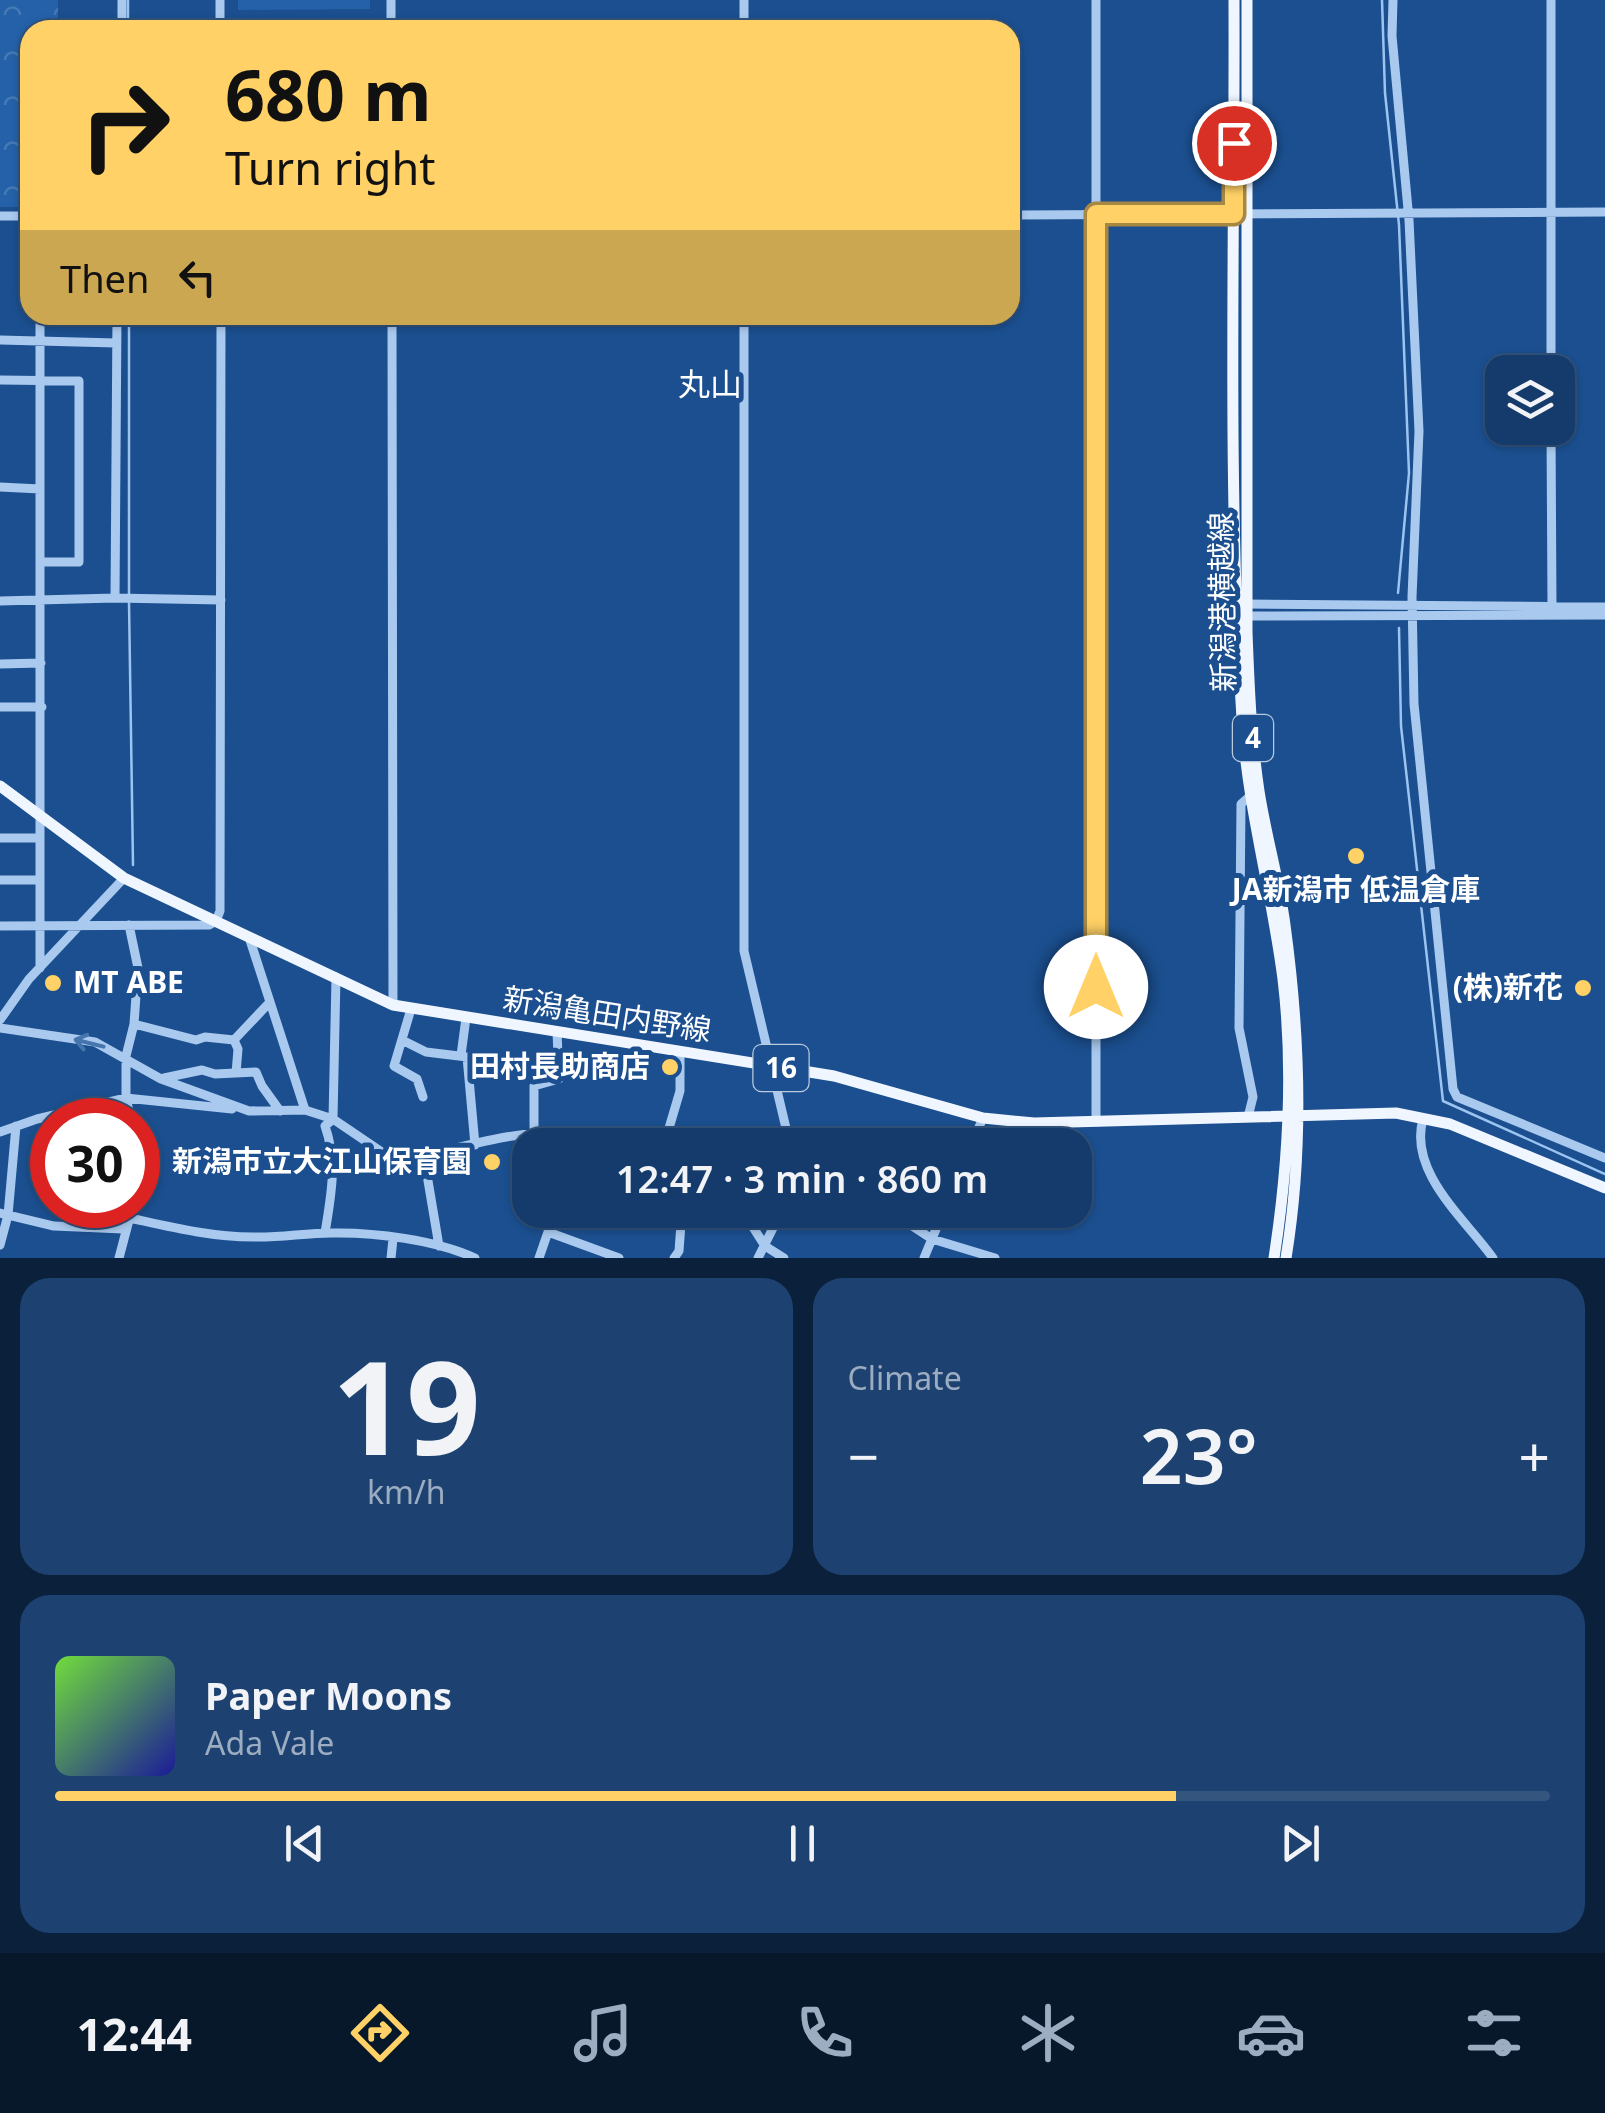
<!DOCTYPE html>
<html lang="en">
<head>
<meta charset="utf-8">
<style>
  :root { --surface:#143b6b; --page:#1d4271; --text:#f1f3f6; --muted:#9dadc1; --line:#33557e; --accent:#ffd166 }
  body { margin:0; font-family:"Noto Sans","Noto Sans JP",sans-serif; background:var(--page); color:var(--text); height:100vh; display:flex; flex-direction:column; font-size:38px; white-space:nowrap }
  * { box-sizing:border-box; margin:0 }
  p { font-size:32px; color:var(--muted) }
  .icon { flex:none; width:55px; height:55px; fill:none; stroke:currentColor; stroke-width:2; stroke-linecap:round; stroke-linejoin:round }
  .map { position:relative; height:1258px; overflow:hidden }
  .side { display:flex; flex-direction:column; gap:20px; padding:20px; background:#0b203b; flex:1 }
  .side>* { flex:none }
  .hud { position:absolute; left:20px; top:20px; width:1000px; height:305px; border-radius:30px; box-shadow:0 2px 8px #0004,0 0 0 2px var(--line); background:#ffd166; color:#111; overflow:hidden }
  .buttons { position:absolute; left:1485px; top:355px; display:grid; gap:20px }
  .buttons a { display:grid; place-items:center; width:90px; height:90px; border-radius:20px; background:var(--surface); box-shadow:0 2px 8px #0004,0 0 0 2px var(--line); font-size:50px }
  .speed { position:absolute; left:30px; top:1098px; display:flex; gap:20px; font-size:50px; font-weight:700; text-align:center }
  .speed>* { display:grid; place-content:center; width:130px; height:130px; border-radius:50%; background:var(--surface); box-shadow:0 2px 8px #0004,0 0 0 2px var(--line); line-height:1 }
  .speed .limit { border:15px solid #d22; background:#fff; color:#111 }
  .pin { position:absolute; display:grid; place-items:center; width:85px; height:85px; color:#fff; margin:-42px; border:5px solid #fff; border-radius:50%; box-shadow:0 2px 10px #0007 }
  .me { position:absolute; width:110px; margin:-55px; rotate:0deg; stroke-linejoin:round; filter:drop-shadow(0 0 8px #0008) }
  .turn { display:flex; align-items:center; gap:35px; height:210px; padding:0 40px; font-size:45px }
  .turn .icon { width:130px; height:130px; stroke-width:2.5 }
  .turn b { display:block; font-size:70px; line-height:85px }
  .then { display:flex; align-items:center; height:95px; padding:0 40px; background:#0003; gap:20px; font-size:38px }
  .big { font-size:75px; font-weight:600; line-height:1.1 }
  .side .card { flex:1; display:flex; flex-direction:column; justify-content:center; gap:15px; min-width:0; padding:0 35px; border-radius:30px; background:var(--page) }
  .side .dial { align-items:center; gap:0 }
  .dial b { font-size:130px; line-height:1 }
  .song { display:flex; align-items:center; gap:30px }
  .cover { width:120px; height:120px; border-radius:15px; background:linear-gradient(135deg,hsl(100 70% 55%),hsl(240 70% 35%)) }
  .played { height:10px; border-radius:5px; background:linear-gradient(90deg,var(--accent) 75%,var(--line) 75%) }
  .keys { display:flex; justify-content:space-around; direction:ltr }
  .heat { display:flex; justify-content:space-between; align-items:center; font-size:55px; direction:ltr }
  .side .tiles { flex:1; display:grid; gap:20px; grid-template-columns:1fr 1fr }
  .card:last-child { grid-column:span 2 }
  .trip { position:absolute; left:512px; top:1128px; width:580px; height:100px; border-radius:30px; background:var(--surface); box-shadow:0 2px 8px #0004,0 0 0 2px var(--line); font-weight:600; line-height:100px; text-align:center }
  .dock { display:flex; height:160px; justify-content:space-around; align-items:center; background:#08182b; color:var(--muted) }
  .dock .icon { width:70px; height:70px }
  .dock .current { color:var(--accent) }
  .dock b { font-size:45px; color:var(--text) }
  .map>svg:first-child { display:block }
  .park { fill:url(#park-crowns) }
  .pitch { fill:#2461a8 }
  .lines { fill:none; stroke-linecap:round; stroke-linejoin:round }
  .stream { stroke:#9cc4f0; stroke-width:2.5 }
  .minor { stroke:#a9c9ee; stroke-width:9 }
  .major { stroke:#f0f6ff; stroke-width:11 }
  .oneway { stroke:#4674ac }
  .route-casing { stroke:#a68842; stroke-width:25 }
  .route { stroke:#ffd166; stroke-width:18 }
  .poi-dot { fill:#ffd166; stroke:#1b4f8f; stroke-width:4 }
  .labels { text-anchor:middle; stroke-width:10; stroke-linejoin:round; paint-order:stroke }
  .shield { fill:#1b4f8f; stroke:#bbcadd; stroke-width:2.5 }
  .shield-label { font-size:28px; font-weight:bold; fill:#fff }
  .street-label { font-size:30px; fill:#fff; stroke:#1b4f8f }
  .poi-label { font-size:30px; font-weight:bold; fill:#fff; stroke:#1b4f8f; text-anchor:end }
  .neighbourhood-label { font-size:32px; fill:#fff; stroke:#1b4f8f }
</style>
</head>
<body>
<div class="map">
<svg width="1605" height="1258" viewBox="0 0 1605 1258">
  <defs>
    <pattern id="park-crowns" width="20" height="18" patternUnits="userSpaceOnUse" patternTransform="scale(2.5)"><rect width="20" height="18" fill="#2461a8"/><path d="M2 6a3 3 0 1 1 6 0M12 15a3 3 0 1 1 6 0" fill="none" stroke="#4579b5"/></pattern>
  </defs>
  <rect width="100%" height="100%" fill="#1b4f8f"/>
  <path class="park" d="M 0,0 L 58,0 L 58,30 L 30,30 L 30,207 L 0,207 Z"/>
  <path class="pitch" d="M 238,0 L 370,0 L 370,9 L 238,10 Z"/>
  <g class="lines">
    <path class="stream" d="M 128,0 L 128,30
      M 1382,0 L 1385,93 L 1399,225 L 1409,473 L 1398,593
      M 129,315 L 129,594
      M 129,602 L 133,865
      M 1399,628 L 1401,726 L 1443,1101 L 1605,1174"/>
    <path class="minor" d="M 122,0 L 122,30
      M 220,0 L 220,30
      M 391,0 L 391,30
      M 744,0 L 744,30
      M 1393,0 L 1392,36 L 1409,220 L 1419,431 L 1412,597 L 1414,704 L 1453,1089 L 1457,1097 L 1605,1158
      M 1010,215 L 1605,212
      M 0,216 L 30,216
      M 392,315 L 393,1005
      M 744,315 L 744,951 L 790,1145
      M 0,340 L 116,343
      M 1551,372 L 1551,0
      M 0,380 L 79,381 L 79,562 L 41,562
      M 1551,428 L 1552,607
      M 0,487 L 40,489
      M 115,598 L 117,315
      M 0,601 L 115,598 L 221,600
      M 1244,604 L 1605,607
      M 1243,616 L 1605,615
      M 0,664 L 41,663
      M 0,707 L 42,707
      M 0,838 L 40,838
      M 0,880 L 38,880
      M 129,925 L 138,968 L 134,1024 L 126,1056 L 126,1098 L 131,1120
      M 0,926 L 209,925 L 216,921 L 220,911 L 221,315
      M 249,937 L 305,1110
      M 40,968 L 40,315
      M 411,1009 L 394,1066 L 417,1079 L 423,1097
      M 0,1020 L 29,979 L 124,878
      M 134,1024 L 196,1040 L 205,1037 L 234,1040 L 238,1049 L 236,1073
      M 0,1028 L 95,1042 L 161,1079 L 249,1111 L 305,1110 L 333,1119 L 398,1163 C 455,1150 552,1114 606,1145
      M 234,1040 L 270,1002
      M 402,1040 L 426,1052 L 467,1057 L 475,1145
      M 461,1055 L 466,1018
      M 164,1078 L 202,1070 L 215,1074 L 256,1072 L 262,1086 L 280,1111
      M 1248,1117 L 1253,1097 L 1239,1028 L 1241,804 L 1250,796
      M 1423,1119 C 1408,1172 1465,1219 1493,1258
      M 1096,1122 L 1096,0
      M 0,1132 L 37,1119 L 126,1098 L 232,1109
      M 534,1135 L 534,1086 L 559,1079 L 557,1032
      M 664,1145 L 680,1091 L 680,1052
      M 971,1145 L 983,1118
      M 138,1150 L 138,1186
      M 424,1157 L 439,1246
      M 728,1210 L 746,1216 L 765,1246 L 784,1258
      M 888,1210 L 932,1239 L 995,1258
      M 0,1213 L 54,1226 L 123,1229 L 130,1218
      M 130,1218 C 171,1227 211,1237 253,1237 C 279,1238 305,1233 331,1233 C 374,1232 436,1240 475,1258
      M 325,1233 C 331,1195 338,1163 325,1126 L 333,1119 L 336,977
      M 0,1245 L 8,1215 L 16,1126
      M 119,1258 L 133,1205
      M 391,1258 L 393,1239
      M 539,1258 L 548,1232 L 619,1258
      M 674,1258 L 679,1251 L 682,1210
      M 758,1258 L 782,1210
      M 924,1258 L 944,1210"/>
    <path class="major" d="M 1234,0 C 1235,239 1227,480 1242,718 C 1247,806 1272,892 1283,979 C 1294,1071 1288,1167 1274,1258
      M 1247,0 L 1247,632 C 1249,685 1251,738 1259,791 C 1266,836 1279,880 1285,925 C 1300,1035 1304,1148 1286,1258
      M 0,786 L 124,878 L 393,1005 L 834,1076 L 983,1118 L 1034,1123 L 1396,1113 L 1450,1124 L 1605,1188"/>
  </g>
  <defs><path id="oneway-shaft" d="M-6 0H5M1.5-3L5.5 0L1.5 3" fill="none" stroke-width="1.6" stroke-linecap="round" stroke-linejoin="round" transform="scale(2.5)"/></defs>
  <use class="oneway" href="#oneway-shaft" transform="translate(89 1043) rotate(-166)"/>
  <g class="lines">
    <g class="route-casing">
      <path id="route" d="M 1096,987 L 1096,214 L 1234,214 L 1234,143"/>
    </g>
    <use href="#route" class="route"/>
  </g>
  <g class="poi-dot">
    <circle cx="1356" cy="856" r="10"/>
    <circle cx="53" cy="983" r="10"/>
    <circle cx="1583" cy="988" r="10"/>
    <circle cx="670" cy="1067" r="10"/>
    <circle cx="492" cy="1162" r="10"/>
  </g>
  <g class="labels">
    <g class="shield">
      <rect x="1233" y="715" width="40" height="46" rx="8"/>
      <rect x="753.5" y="1045" width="55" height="46" rx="8"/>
    </g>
    <g class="shield-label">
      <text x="1253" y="748">4</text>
      <text x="781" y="1078">16</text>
    </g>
    <g class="street-label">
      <text transform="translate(1223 602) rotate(-91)" y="10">新潟港横越線</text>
      <text transform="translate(607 1015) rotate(9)" y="10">新潟亀田内野線</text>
    </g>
    <g class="poi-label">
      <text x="1356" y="900" text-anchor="middle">JA新潟市 低温倉庫</text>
      <text x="73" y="993" text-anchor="start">MT ABE</text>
      <text x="1563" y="998">(株)新花</text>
      <text x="650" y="1077">田村長助商店</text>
      <text x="472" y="1172">新潟市立大江山保育園</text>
    </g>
    <g class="neighbourhood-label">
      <text x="710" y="396">丸山</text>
    </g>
  </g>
</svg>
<div class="buttons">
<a><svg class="icon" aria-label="layers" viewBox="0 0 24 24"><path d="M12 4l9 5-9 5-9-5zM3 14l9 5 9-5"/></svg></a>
</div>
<div class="speed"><div class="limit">30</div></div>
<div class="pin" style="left:1234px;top:143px;background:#d93025"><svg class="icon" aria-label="arrive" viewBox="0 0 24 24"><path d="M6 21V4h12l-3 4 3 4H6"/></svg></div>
<svg class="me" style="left:1096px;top:987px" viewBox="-20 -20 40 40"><circle r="19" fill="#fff"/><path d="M0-13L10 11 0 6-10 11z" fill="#ffd166"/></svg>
<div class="trip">12:47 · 3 min · 860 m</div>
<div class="hud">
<div class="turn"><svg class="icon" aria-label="right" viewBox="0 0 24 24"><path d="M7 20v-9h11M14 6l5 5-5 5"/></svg><div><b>680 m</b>Turn right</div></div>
<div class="then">Then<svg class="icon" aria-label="left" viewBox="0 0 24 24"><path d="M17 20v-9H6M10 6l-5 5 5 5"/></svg></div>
</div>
</div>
<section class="side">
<div class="tiles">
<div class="card dial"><b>19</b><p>km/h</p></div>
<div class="card"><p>Climate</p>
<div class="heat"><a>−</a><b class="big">23°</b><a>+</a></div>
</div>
<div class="card">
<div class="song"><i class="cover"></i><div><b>Paper Moons</b><p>Ada Vale</p></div></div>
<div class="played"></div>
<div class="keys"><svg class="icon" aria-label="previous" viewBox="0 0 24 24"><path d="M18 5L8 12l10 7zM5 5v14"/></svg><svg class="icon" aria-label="pause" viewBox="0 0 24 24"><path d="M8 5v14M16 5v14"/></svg><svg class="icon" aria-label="next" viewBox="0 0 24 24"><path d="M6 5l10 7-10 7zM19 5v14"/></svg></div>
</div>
</div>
</section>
<nav class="dock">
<b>12:44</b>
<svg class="icon current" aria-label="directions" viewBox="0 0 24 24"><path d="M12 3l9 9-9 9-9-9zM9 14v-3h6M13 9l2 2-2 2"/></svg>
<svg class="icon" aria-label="music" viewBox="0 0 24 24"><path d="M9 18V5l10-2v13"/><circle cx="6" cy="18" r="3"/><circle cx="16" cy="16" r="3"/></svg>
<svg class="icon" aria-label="phone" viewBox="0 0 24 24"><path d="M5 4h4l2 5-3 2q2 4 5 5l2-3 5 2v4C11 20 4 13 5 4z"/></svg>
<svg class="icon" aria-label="climate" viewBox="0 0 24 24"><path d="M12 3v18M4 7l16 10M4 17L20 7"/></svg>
<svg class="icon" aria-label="car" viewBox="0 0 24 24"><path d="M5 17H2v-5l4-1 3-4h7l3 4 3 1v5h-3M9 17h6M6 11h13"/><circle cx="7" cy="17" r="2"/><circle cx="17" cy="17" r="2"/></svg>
<svg class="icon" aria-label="filters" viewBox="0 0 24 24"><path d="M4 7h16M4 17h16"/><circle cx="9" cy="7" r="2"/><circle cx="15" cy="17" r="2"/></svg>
</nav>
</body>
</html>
